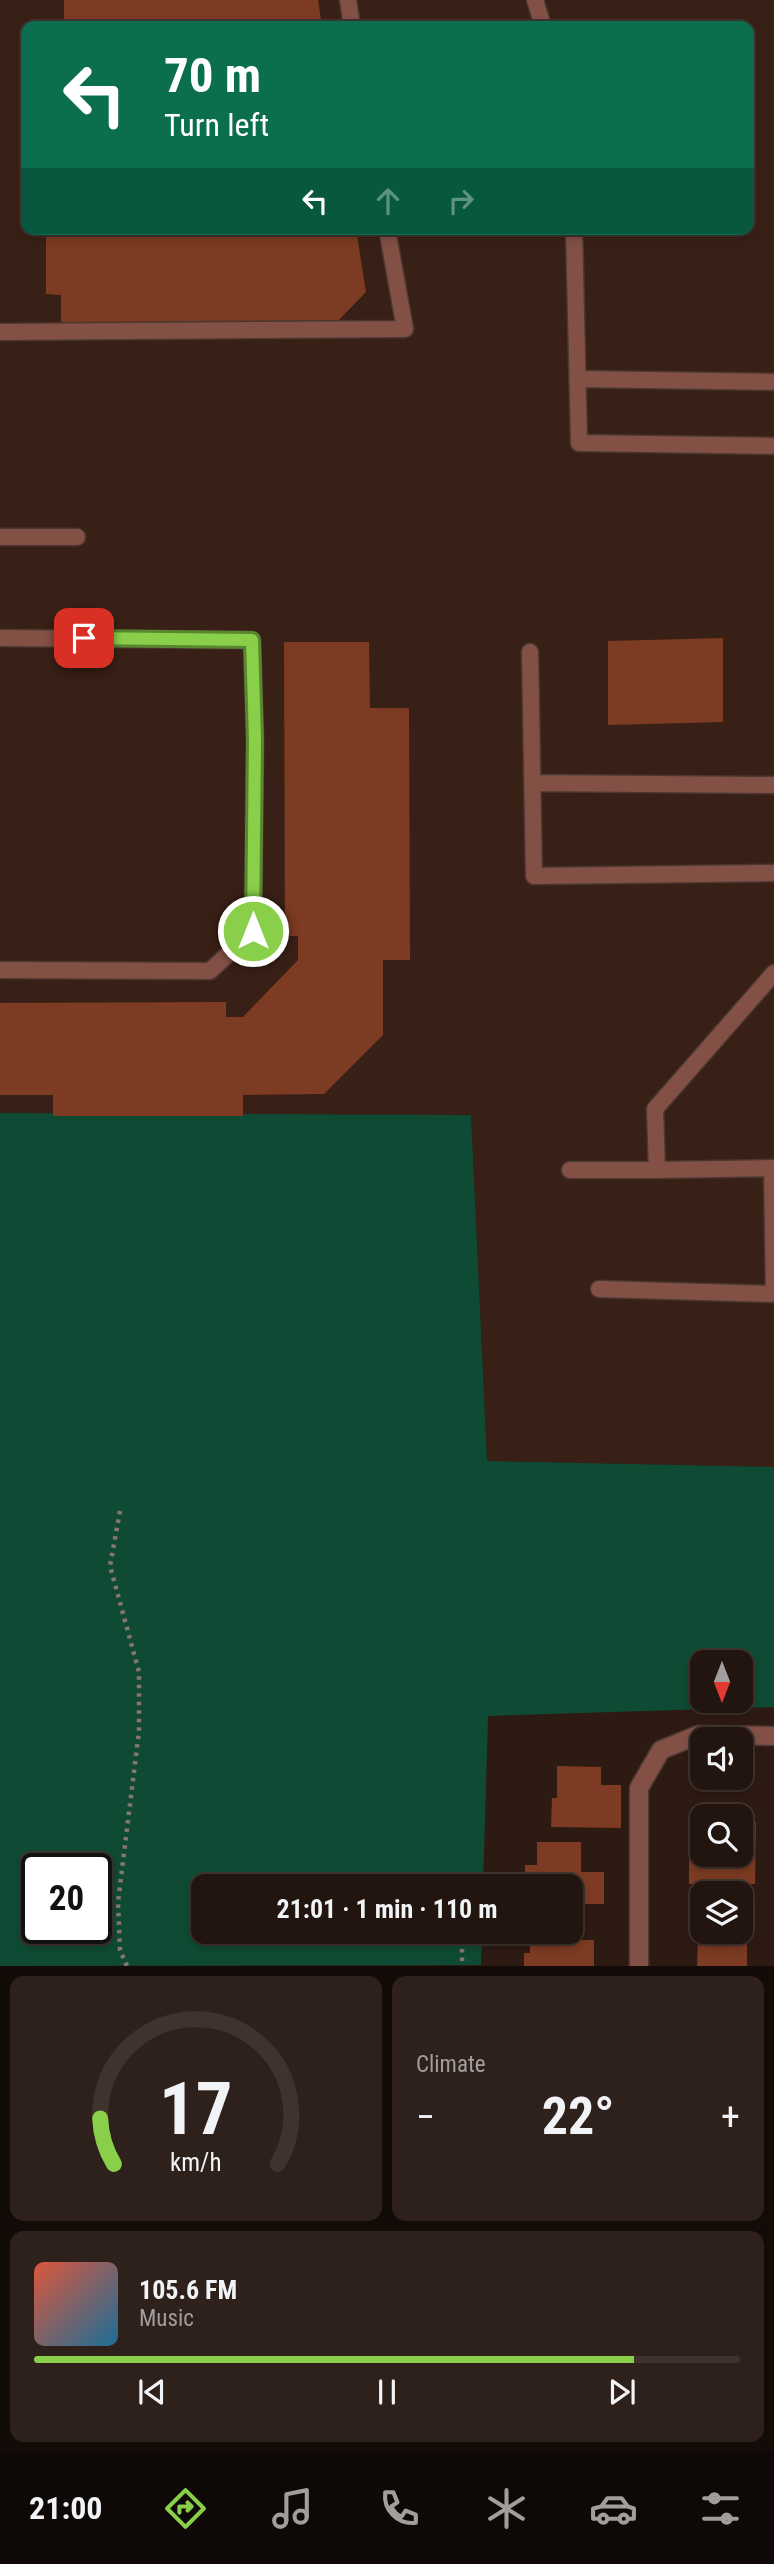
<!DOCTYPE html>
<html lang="en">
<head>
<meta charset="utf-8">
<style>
  :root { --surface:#22140e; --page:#2e211c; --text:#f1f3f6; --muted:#a29e9e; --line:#3f332e; --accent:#89cf49 }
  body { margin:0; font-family:"Roboto Condensed",sans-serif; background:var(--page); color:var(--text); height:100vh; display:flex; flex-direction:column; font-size:26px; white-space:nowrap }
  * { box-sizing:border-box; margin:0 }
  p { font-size:23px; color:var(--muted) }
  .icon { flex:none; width:38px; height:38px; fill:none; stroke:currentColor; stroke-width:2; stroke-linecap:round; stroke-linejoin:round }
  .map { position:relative; height:1966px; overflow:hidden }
  .details { display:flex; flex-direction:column; gap:10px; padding:10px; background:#130b08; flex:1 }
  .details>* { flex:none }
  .hud { position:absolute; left:21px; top:21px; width:733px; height:214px; border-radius:14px; box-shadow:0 4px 10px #0003,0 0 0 2px var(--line); background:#0b6e4f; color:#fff; overflow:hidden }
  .needle { width:46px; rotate:180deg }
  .tools { position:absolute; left:690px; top:1650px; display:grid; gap:14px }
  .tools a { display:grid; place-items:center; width:63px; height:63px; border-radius:14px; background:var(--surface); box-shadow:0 4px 10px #0003,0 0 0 2px var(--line); font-size:35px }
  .speed { position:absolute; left:21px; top:1853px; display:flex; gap:14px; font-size:35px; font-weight:700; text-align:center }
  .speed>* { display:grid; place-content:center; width:91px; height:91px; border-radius:50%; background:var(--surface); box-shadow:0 4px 10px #0003,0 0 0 2px var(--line); line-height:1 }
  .speed .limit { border:4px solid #111; border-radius:10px; background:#fff; color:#111 }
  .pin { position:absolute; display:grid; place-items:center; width:60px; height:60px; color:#fff; margin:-30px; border-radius:14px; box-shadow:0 4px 10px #0006 }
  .me { position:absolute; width:77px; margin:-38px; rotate:0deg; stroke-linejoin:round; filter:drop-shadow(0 0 5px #0008) }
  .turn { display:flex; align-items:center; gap:24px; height:147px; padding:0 28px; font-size:32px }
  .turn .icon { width:91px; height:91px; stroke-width:2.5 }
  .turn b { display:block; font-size:49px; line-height:60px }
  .lanes { display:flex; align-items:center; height:66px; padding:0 28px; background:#0003; justify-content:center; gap:35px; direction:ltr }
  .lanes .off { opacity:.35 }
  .big { font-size:52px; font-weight:700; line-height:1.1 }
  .details .card { flex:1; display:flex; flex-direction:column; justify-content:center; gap:10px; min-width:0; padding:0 24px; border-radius:14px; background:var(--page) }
  .details .dial { align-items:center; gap:0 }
  .dial svg { height:182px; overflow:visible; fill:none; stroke:var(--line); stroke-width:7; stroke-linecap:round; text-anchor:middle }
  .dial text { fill:var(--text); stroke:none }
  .song { display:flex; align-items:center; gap:21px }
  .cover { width:84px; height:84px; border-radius:10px; background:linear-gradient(135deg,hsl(10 70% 55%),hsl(200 70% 35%)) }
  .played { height:7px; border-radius:4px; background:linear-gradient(90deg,var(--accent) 85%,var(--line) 85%) }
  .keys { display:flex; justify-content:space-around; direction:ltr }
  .heat { display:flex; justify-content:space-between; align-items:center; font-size:38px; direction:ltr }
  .details .tiles { flex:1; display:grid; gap:10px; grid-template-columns:1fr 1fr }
  .card:last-child { grid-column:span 2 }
  .trip { position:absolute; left:191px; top:1874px; width:392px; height:70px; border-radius:14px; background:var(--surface); box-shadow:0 4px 10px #0003,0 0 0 2px var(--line); font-weight:700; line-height:70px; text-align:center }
  .tabs { display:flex; height:112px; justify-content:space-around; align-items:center; background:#0e0806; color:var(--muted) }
  .tabs .icon { width:49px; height:49px }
  .tabs .current { color:var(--accent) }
  .tabs b { font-size:32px; color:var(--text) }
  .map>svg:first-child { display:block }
  .built { fill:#392016; fill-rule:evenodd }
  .green { fill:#0f4b34; fill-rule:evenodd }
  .building { fill:#7c3b22 }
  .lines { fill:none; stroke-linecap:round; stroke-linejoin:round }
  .service-casing { stroke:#493730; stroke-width:19 }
  .minor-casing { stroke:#493730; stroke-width:21 }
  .path { stroke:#867670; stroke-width:4.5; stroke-dasharray:3.5 5; stroke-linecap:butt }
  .service { stroke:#835046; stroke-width:16 }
  .minor { stroke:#835046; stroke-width:18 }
  .route-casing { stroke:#59872f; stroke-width:18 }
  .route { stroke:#89cf49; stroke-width:12 }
</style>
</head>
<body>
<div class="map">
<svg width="774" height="1966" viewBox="0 0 774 1966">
  <rect width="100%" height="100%" fill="#2d1a13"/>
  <path class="built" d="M 0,0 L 774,0 L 774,1467 L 487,1461 L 471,1115 L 0,1113 ZM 26,26 L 749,26 L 749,229 L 26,229 Z"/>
  <path class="green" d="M 0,1113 L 471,1115 L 487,1461 L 774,1467 L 774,1707 L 488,1716 L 483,1886 L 203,1886 L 203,1932 L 482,1932 L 481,1965 L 0,1966 ZM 702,1662 L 740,1662 L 740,1701 L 702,1701 ZM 37,1869 L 96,1869 L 96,1928 L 37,1928 Z"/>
  <path class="building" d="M 64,0 L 318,0 L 322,26 L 64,26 Z
    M 46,229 L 356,229 L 366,292 L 334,325 L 61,322 L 61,295 L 46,294 Z
    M 723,638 L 723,722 L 608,725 L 608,641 Z
    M 284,642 L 369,642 L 370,708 L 409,708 L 410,960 L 383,960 L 383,1035 L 324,1094 L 243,1095 L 243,1116 L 53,1116 L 53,1095 L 0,1095 L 0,1003 L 226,1002 L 226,1017 L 243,1017 L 298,960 L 298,936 L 285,936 Z
    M 557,1766 L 601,1767 L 601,1785 L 621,1785 L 621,1828 L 551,1827 L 552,1798 L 557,1798 Z
    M 740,1822 L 756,1822 L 755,1884 L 689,1884 L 689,1851 L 702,1851 L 702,1855 L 740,1855 Z
    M 537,1842 L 581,1842 L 581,1872 L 604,1872 L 604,1904 L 570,1904 L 570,1886 L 525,1886 L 525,1865 L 537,1865 Z
    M 740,1914 L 747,1914 L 747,1966 L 697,1966 L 698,1940 L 706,1940 L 707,1932 L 740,1932 Z
    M 570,1924 L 574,1924 L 574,1940 L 594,1940 L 594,1966 L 524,1966 L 524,1953 L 530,1953 L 530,1932 L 570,1932 Z"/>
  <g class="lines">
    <g class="service-casing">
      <path id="service" d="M 348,0 L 352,26
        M 535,0 L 543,26
        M 574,229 L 579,443 L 774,446
        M 0,332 L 405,329 L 387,229
        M 579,379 L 774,382
        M 0,537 L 77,537
        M 0,638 L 252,640 L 255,739 L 253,931 L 210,971 L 0,970
        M 530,652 L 534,876 L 774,873
        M 532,783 L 774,785
        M 570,1170 L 657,1170
        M 599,1289 L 774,1294 L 772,1168 L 657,1170 L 655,1109 L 774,973"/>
    </g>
    <g class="minor-casing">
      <path id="minor" d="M 639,1966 L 639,1788 L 661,1750 L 698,1735 L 774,1736"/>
    </g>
    <path class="path" d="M 120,1511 L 110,1566 L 139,1672 L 139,1731 L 118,1902 L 120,1950 L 127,1966
      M 462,1932 L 462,1966"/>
    <use href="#service" class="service"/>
    <use href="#minor" class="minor"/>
  </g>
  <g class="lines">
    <g class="route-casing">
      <path id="route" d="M 84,638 L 252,640 L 255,739 L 253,931"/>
    </g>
    <use href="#route" class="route"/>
  </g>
</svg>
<div class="tools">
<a><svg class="needle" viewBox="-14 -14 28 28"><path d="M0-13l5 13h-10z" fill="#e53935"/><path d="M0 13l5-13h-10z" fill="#a29e9e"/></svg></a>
<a><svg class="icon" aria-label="sound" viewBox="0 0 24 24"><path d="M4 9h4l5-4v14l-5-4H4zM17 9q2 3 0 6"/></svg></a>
<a><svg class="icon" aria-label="search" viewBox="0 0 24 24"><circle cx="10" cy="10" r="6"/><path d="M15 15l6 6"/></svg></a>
<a><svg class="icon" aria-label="layers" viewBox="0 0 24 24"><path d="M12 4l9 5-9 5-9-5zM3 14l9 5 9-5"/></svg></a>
</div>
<div class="speed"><div class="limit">20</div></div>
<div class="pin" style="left:84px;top:638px;background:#d93025"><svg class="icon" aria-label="arrive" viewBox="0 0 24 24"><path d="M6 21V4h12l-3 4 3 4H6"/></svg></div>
<svg class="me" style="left:253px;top:931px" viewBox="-20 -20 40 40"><circle r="17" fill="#89cf49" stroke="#fff" stroke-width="3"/><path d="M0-11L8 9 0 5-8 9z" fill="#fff"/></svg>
<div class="trip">21:01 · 1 min · 110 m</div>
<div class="hud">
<div class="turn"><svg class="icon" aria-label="left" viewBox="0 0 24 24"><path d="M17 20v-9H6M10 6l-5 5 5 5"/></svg><div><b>70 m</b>Turn left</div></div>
<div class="lanes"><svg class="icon" aria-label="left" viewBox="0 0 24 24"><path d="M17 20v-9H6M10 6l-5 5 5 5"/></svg><svg class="icon off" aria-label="ahead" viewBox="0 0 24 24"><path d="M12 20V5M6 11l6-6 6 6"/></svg><svg class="icon off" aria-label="right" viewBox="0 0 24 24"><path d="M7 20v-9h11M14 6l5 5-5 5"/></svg></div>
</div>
</div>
<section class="details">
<div class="tiles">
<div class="card dial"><svg viewBox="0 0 100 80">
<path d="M14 69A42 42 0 1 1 86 69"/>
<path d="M14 69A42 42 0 0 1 8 49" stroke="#89cf49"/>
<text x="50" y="56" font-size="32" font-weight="700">17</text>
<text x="50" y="72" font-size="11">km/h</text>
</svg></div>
<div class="card"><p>Climate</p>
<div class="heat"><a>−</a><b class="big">22°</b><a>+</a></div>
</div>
<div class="card">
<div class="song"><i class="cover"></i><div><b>105.6 FM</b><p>Music</p></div></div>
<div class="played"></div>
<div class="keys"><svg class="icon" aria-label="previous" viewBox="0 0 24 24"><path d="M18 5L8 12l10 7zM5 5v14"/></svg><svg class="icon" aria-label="pause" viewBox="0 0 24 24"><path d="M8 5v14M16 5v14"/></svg><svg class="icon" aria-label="next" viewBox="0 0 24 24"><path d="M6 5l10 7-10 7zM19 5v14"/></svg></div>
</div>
</div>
</section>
<nav class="tabs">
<b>21:00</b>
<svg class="icon current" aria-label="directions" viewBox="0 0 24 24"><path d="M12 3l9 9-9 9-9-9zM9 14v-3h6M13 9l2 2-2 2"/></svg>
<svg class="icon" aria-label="music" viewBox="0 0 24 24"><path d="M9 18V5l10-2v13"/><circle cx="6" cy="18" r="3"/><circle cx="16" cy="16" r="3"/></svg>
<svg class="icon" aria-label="phone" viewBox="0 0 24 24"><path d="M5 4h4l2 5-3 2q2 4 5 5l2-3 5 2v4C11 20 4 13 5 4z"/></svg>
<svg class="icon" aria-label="climate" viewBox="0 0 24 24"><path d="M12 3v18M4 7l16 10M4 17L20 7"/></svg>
<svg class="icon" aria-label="car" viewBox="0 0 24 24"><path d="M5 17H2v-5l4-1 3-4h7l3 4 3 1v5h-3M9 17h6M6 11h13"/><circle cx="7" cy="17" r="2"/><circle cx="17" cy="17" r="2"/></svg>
<svg class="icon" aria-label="filters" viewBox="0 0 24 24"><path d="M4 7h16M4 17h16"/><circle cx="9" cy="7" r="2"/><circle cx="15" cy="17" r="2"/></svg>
</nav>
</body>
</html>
